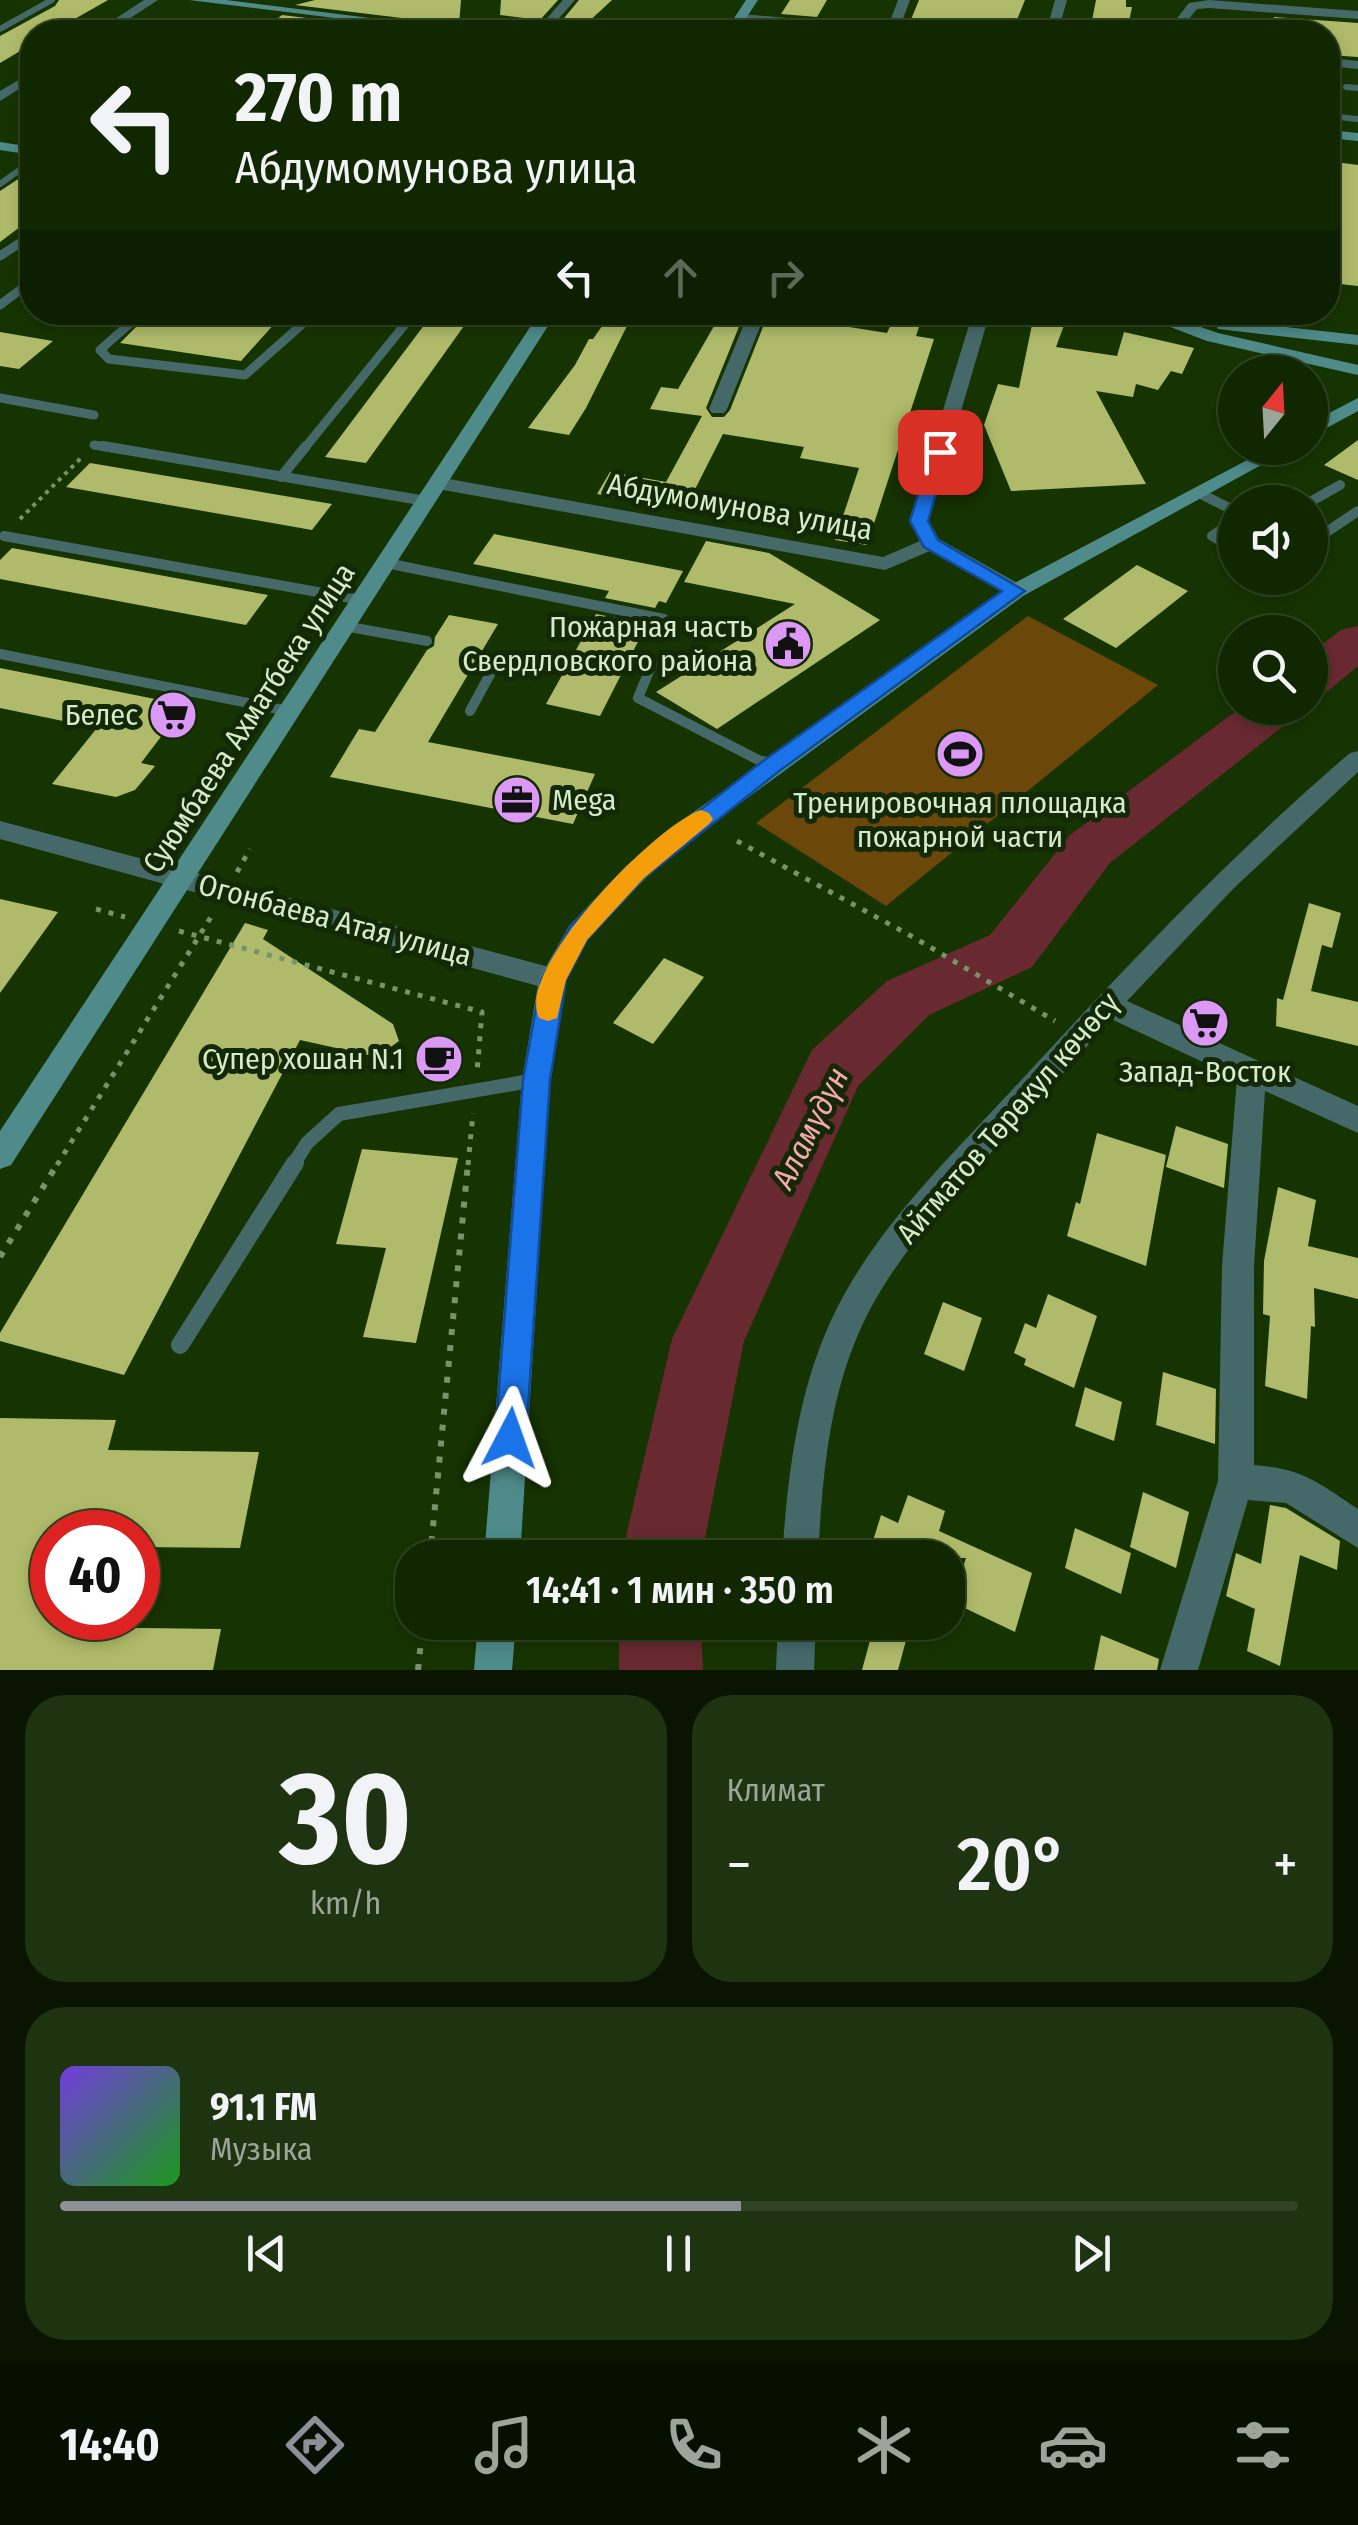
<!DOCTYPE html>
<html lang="ru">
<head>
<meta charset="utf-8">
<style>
  :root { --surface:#102701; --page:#1e3310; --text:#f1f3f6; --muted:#9ca599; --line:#304423; --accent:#8c9099 }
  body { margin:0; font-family:"Fira Sans Condensed",sans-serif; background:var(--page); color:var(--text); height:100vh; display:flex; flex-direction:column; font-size:38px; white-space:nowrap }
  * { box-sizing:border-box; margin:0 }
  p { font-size:32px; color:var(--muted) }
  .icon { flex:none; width:55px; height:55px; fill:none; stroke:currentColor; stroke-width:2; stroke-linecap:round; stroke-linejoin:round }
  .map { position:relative; height:1670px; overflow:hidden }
  .details { display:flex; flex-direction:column; gap:25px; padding:25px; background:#091501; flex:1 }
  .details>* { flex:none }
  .banner { position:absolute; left:20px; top:20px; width:1320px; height:305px; border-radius:40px; box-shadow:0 5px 15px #0003,0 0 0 2px var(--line); background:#102701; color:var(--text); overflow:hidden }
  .needle { width:65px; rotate:18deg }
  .controls { position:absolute; left:1218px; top:355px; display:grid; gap:20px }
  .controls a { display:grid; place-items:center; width:110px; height:110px; border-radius:50%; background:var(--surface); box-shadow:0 5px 15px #0003,0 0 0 2px var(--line); font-size:50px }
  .speed { position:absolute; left:30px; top:1510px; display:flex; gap:20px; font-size:50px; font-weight:700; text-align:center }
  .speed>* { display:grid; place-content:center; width:130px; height:130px; border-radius:50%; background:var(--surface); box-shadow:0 5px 15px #0003,0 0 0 2px var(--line); line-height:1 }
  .speed .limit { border:15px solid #d22; background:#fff; color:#111 }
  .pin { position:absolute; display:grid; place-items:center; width:85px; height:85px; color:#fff; margin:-42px; border-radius:20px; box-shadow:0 5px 15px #0006 }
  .me { position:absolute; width:110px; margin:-55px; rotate:4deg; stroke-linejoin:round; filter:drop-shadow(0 0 8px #0008) }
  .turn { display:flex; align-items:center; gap:35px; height:210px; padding:0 50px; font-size:45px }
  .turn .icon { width:130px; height:130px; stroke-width:2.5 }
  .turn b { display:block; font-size:70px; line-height:85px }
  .lanes { display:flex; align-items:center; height:95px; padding:0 50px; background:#0003; justify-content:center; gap:50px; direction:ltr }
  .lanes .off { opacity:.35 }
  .big { font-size:75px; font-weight:600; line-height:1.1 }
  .details .widget { flex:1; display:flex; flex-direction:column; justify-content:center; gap:15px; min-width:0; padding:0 35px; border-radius:40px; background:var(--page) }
  .details .dial { align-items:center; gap:0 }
  .dial b { font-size:130px; line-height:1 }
  .song { display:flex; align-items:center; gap:30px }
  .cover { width:120px; height:120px; border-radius:15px; background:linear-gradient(135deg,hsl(260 70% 55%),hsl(120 70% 35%)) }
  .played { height:10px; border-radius:5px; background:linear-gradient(90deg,var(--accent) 55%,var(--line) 55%) }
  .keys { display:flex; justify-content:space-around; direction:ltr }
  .heat { display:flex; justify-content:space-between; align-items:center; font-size:55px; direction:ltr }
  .details .tiles { flex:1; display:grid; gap:25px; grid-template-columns:1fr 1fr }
  .widget:last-child { grid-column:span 2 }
  .trip { position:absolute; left:395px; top:1540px; width:570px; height:100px; border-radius:40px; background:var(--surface); box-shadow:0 5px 15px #0003,0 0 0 2px var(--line); font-weight:600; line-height:100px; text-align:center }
  .tabs { display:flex; height:160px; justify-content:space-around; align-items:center; background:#061000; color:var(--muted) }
  .tabs .icon { width:70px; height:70px }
  .tabs .current { color:var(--accent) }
  .tabs b { font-size:45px; color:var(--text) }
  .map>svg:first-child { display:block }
  .green { fill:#6b4809 }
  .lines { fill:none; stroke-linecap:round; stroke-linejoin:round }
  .river { fill:#692930; fill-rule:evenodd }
  .building { fill:#afbb6a }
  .path-far3 { stroke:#789369; stroke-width:2.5; stroke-dasharray:2.5 4; stroke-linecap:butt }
  .path-far2 { stroke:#789369; stroke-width:4; stroke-dasharray:4 5; stroke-linecap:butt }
  .path-far1 { stroke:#789369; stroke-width:5; stroke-dasharray:5 8; stroke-linecap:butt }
  .path { stroke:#789369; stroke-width:6; stroke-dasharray:6 10; stroke-linecap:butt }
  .lane-far4 { stroke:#456969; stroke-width:6 }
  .lane-far3 { stroke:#456969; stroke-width:9 }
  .lane-far2 { stroke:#456969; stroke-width:10 }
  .lane-far1 { stroke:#456969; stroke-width:14 }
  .lane { stroke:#456969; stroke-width:18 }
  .street { fill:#456969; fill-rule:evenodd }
  .secondary { fill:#4f8b8b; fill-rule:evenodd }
  .route { fill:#1a73e8; stroke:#114b97; stroke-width:2.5 }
  .slow { fill:#f59e0b }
  .labels { text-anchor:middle; stroke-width:10; stroke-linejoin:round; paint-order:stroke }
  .street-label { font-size:30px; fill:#d4ecc9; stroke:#132806 }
  .poi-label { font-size:30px; fill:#d4ecc9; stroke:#132806; text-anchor:end }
  .water-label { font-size:32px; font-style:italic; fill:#f8a6ab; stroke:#132806 }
</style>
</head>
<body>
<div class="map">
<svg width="1358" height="1670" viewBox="0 0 1358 1670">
  <rect width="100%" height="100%" fill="#163401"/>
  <path class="green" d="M 1028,616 L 1158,685 L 886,906 L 756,823 Z"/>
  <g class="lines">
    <path class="river" d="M 1358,626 L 1358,666 L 1328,691 L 1310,695 L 1310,654 L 1341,630 Z
      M 1240,708 L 1298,708 L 1291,720 L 1110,863 L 1032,967 L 929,1015 L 858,1086 L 744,1341 L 701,1558 L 621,1558 L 672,1339 L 812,1050 L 887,981 L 990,935 L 1070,835 Z
      M 619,1622 L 701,1622 L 703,1670 L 619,1670 Z"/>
  </g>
  <path class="building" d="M 59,0 L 108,0 L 52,32 L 32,32 L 32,44 L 0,63 L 0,36 L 55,6 Z
    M 315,0 L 461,0 L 459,25 L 295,5 Z
    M 501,0 L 558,0 L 540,20 L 500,15 Z
    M 579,0 L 612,0 L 584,26 L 560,23 Z
    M 790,0 L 827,0 L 817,17 L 781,14 Z
    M 919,0 L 1025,0 L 1012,32 L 908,27 Z
    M 1096,0 L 1126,0 L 1126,7 L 1132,7 L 1127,32 L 1090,31 Z
    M 282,15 L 421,32 L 261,32 Z
    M 1274,17 L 1358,23 L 1358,57 L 1328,55 L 1328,32 L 1274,27 Z
    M 1335,162 L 1358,165 L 1358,286 L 1331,283 L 1328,231 Z
    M 32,170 L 32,218 L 0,242 L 0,191 Z
    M 151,312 L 237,318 L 242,312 L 285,312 L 241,361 L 120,343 Z
    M 434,312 L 474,312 L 366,463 L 325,457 Z
    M 612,312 L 634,312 L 586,408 L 569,435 L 528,428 L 575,365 L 589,339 L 593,339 Z
    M 722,312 L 745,312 L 706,408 L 712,417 L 724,417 L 730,410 L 769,312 L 802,312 L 799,319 L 887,333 L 893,320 L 920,324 L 916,336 L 934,339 L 867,545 L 835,540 L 859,468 L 800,458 L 804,447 L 723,434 L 685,509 L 597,494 L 610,472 L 666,482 L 702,416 L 650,409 L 661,387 L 678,389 Z
    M 1034,315 L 1066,320 L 1056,347 L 1117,356 L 1124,332 L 1194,348 L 1182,374 L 1171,371 L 1158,390 L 1136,384 L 1133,397 L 1096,391 L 1146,484 L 1011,491 L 984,425 L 998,384 L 1019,388 Z
    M 0,332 L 53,341 L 19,369 L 0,366 Z
    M 1358,440 L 1358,480 L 1324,465 Z
    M 90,463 L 332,504 L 312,530 L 66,487 Z
    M 494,534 L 683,571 L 666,603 L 659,601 L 655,608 L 605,598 L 609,591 L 473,564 Z
    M 706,541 L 769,553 L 880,620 L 717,729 L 656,692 L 795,604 L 684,582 Z
    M 12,548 L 268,595 L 246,625 L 0,579 L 0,560 Z
    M 1137,565 L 1188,591 L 1116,648 L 1063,619 Z
    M 596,614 L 647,624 L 600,716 L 546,704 Z
    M 449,615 L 498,624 L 428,742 L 595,774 L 573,824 L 330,777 L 359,729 L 375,732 L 427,650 L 434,646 L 435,637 Z
    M 0,668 L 185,705 L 141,763 L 155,766 L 135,790 L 116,797 L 52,784 L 97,728 L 0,708 Z
    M 0,899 L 58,912 L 0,993 Z
    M 1309,903 L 1341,913 L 1332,948 L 1322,945 L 1311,991 L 1358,1002 L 1358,1046 L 1276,1026 L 1277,998 L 1283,1000 Z
    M 245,923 L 268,930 L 263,939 L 393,1024 L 399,1041 L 381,1054 L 368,1055 L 300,1040 L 124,1375 L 0,1341 L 0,1333 Z
    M 664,958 L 704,977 L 653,1044 L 613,1023 Z
    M 432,1047 L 456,1051 L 447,1074 L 423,1069 Z
    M 1176,1126 L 1228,1144 L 1224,1188 L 1166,1167 Z
    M 1097,1133 L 1166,1155 L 1146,1266 L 1067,1236 L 1076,1202 L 1080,1204 Z
    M 362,1149 L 458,1158 L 416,1343 L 363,1337 L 386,1248 L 336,1244 Z
    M 1278,1187 L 1316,1200 L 1308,1246 L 1358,1258 L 1358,1299 L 1314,1288 L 1315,1327 L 1311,1326 L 1307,1399 L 1265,1386 L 1270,1316 L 1263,1314 L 1264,1261 Z
    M 1048,1294 L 1097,1316 L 1074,1388 L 1024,1365 L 1026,1359 L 1014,1353 L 1025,1323 L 1036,1328 Z
    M 943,1302 L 982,1318 L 964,1371 L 924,1354 Z
    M 1163,1372 L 1216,1389 L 1215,1444 L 1156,1425 Z
    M 1085,1387 L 1122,1402 L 1114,1441 L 1075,1426 Z
    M 0,1418 L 116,1420 L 108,1450 L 259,1452 L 240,1548 L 138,1547 L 138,1532 L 52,1532 L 52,1618 L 65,1618 L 63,1627 L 221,1629 L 213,1670 L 0,1670 Z
    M 1143,1492 L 1189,1512 L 1176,1568 L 1130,1547 Z
    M 908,1495 L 945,1511 L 939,1531 L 1032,1573 L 1015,1632 L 952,1602 L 966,1558 L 900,1558 L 872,1544 L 881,1515 L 898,1523 Z
    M 1270,1505 L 1286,1508 L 1340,1541 L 1337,1570 L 1300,1555 L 1280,1666 L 1247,1651 L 1255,1609 L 1226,1596 L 1236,1553 L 1261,1564 Z
    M 1075,1528 L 1131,1553 L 1121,1594 L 1065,1568 Z
    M 875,1622 L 911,1622 L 898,1670 L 862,1670 Z
    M 1101,1635 L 1159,1659 L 1157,1670 L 1094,1670 Z"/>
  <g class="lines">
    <path class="path-far3" d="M 491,22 L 525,26
      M 566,30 L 591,32"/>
    <path class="path-far2" d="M 1251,493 L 1260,498
      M 20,519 L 83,456"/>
    <path class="path-far1" d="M 737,841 L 913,937 L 1055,1021
      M 237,872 L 250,849
      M 96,909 L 125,917
      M 179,931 L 482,1012 L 477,1072
      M 57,1165 L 214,912
      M 468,1165 L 473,1113"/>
    <path class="path" d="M 0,1257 L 58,1163
      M 430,1558 L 468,1163
      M 418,1670 L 423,1622"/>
    <path class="lane-far4" d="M 188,27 L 236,32
      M 0,29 L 52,0
      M 1346,87 L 1358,88
      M 1328,116 L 1358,119
      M 0,184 L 32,161"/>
    <path class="lane-far3" d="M 0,256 L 32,235
      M 0,305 L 32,281
      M 143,312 L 100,350 L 109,359 L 245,375 L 316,312
      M 0,398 L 94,415
      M 94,445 L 118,449
      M 304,449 L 415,312"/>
    <path class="lane-far2" d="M 103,446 L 426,501
      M 281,477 L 306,446
      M 1201,494 L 1235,511
      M 1310,502 L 1340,485
      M 1235,520 L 1212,536 L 1235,549
      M 4,536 L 362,600
      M 1310,543 L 1358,511
      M 1310,548 L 1320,556 L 1310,562
      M 386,563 L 664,619
      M 344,626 L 427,641
      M 0,654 L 289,711
      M 652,664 L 638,698 L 768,765
      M 470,711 L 500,656"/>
    <path class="lane-far1" d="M 763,763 L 770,766
      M 293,1165 L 307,1143 L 339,1114 L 536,1080"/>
    <path class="lane" d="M 180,1345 L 295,1163"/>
    <path class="street" d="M 144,0 L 158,0 L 109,32 L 95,32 Z
      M 563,0 L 575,0 L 547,32 L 535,32 Z
      M 898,0 L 910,0 L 898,32 L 741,22 L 735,18 L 741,14 L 888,27 Z
      M 1055,0 L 1067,0 L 1058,32 L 1046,32 Z
      M 1209,0 L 1358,11 L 1358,19 L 1209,8 L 1197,9 L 1178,32 L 1166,32 L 1189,3 Z
      M 1328,58 L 1358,61 L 1358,69 L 1328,66 Z
      M 32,72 L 32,81 L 0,101 L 0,91 Z
      M 749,312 L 766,312 L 727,409 L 724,413 L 712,413 L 709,409 Z
      M 973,312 L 990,312 L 929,521 L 939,539 L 1023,586 L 1027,591 L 1023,596 L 1009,596 L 930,551 L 885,570 L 438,489 L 428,483 L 438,477 L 883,557 L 920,541 L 909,521 Z
      M 1358,751 L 1358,772 L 1234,888 L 1127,1001 L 1358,1106 L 1358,1133 L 1265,1091 L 1254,1266 L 1254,1465 C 1304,1469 1317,1482 1358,1509 L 1358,1548 L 1286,1503 L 1248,1500 L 1198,1670 L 1160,1670 L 1218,1481 L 1222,1266 L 1237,1078 L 1111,1019 C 1076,1059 1040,1099 1004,1138 C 948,1201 883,1267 853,1347 C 827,1414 822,1487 818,1558 L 782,1558 C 788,1472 798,1385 837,1308 C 880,1224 949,1158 1012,1090 C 1120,973 1228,857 1350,753 Z
      M 0,821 L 553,968 L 563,971 L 567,979 L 563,987 L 553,990 L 0,839 Z
      M 778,1622 L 816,1622 L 814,1670 L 776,1670 Z"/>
    <path class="secondary" d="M 189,0 L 226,0 L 482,32 L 448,32 Z
      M 746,0 L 758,0 L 737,32 L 725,32 Z
      M 1328,130 L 1358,133 L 1358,141 L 1328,138 Z
      M 0,142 L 32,147 L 32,155 L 0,150 Z
      M 540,312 L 557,312 L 11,1165 L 0,1169 L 0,1131 Z
      M 1157,312 L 1218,333 L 1358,365 L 1358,375 L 1207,341 L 1134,313 Z
      M 1224,320 L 1358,335 L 1358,345 L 1218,329 L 1216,325 Z
      M 1358,398 L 1358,411 L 1310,437 L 1310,423 Z
      M 1270,448 L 1292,448 L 1023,596 L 709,826 L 645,879 L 587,940 L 567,979 L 550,1080 L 520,1558 L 484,1558 L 522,1080 L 539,979 L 569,926 L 627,865 L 691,814 L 1009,586 Z
      M 478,1622 L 516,1622 L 512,1670 L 474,1670 Z"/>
  </g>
  <path class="route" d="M 940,447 L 948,452 L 928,521 L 938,540 L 1025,591 L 778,772 L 644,878 L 587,940 L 566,980 L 550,1080 L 526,1438 L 521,1449 L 510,1454 L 499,1449 L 495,1438 L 523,1080 L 541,980 L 570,927 L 628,866 L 763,761 L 1002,591 L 924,547 L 910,521 L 931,452 Z"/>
  <path class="slow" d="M 701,810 L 709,813 L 713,819 L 709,824 L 644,878 L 587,940 L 566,980 L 557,1018 L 548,1021 L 539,1018 C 514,969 657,824 701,810 Z"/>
  <defs>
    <g id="civic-disc" transform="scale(2.5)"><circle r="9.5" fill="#db99f5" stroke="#132806"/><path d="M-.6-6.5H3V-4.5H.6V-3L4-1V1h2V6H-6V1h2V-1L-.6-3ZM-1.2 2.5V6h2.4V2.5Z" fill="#111"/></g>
    <g id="supermarket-disc" transform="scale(2.5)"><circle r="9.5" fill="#db99f5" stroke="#132806"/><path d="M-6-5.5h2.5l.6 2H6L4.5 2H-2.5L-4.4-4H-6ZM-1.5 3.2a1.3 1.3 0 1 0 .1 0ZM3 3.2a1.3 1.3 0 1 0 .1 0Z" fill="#111"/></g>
    <g id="stadium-disc" transform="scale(2.5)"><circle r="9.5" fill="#db99f5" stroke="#132806"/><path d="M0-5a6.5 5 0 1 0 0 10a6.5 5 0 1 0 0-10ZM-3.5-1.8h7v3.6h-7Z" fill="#111"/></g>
    <g id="office-disc" transform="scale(2.5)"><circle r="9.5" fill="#db99f5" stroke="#132806"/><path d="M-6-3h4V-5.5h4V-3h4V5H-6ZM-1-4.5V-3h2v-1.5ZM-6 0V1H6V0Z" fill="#111"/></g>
    <g id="cafe-disc" transform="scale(2.5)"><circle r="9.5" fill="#db99f5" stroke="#132806"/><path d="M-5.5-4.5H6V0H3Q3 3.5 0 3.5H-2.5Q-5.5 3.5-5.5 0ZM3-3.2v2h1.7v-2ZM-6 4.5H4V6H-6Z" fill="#111"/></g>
  </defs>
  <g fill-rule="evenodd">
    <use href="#civic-disc" x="788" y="644"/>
    <use href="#supermarket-disc" x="173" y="715"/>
    <use href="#stadium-disc" x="960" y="754"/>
    <use href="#office-disc" x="517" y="800"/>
    <use href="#supermarket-disc" x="1205" y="1023"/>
    <use href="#cafe-disc" x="439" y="1059"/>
  </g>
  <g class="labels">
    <g class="street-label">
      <text transform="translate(740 507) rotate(10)" y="10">Абдумомунова улица</text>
      <text transform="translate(249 718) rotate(-57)" y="10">Суюмбаева Ахматбека улица</text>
      <text transform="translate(335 920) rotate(15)" y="10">Огонбаева Атая улица</text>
      <text transform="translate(1008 1118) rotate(-49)" y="10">Айтматов Төрөкул көчөсү</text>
    </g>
    <g class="poi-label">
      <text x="753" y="637">Пожарная часть<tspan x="753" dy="34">Свердловского района</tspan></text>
      <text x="138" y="725">Белес</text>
      <text x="552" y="810" text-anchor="start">Mega</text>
      <text x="960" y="813" text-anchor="middle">Тренировочная площадка<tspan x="960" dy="34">пожарной части</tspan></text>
      <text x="404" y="1069">Супер хошан N.1</text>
      <text x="1205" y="1082" text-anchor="middle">Запад-Восток</text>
    </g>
    <g class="water-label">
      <text transform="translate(810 1128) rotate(-63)" y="11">Аламүдүн</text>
    </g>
  </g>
</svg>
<div class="controls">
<a><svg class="needle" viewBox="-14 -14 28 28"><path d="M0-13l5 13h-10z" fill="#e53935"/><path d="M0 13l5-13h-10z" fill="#9ca599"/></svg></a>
<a><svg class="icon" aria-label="sound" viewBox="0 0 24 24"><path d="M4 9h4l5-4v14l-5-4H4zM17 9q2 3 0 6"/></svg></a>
<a><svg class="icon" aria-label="search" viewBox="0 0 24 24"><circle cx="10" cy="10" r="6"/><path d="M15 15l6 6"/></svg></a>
</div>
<div class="speed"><div class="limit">40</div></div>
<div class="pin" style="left:940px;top:452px;background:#d93025"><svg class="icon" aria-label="arrive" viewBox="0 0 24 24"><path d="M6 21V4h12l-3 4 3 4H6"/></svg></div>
<svg class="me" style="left:510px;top:1438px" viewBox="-20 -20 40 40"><path d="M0-17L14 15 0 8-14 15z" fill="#1a73e8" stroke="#fff" stroke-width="4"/></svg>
<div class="trip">14:41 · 1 мин · 350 m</div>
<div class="banner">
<div class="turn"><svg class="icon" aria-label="left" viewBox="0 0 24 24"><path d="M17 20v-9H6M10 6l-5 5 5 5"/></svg><div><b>270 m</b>Абдумомунова улица</div></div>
<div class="lanes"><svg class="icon" aria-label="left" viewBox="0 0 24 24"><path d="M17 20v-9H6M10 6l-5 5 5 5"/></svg><svg class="icon off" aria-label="ahead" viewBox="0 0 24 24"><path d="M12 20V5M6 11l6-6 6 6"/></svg><svg class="icon off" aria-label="right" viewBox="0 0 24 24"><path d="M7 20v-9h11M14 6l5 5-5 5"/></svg></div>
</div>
</div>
<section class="details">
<div class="tiles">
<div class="widget dial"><b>30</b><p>km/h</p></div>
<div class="widget"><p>Климат</p>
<div class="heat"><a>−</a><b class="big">20°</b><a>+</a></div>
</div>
<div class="widget">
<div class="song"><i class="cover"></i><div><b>91.1 FM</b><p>Музыка</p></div></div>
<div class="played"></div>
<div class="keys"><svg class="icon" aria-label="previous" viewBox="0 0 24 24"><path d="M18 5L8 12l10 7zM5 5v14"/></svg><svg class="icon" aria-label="pause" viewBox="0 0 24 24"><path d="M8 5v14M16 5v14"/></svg><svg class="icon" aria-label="next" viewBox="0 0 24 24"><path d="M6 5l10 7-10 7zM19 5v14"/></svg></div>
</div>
</div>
</section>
<nav class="tabs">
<b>14:40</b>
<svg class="icon current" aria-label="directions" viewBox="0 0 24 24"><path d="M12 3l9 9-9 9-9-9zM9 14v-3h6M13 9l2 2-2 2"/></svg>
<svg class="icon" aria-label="music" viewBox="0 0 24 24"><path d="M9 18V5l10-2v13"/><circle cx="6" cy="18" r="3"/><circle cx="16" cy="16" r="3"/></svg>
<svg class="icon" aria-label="phone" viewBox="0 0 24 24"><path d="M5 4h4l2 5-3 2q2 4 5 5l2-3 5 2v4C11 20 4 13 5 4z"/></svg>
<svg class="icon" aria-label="climate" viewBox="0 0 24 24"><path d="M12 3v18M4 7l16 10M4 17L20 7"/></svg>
<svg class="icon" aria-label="car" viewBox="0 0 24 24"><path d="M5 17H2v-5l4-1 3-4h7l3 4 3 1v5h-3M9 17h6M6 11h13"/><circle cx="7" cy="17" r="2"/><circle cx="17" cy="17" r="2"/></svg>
<svg class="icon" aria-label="filters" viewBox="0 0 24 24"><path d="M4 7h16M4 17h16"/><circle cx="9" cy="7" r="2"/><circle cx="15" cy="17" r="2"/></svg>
</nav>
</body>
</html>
